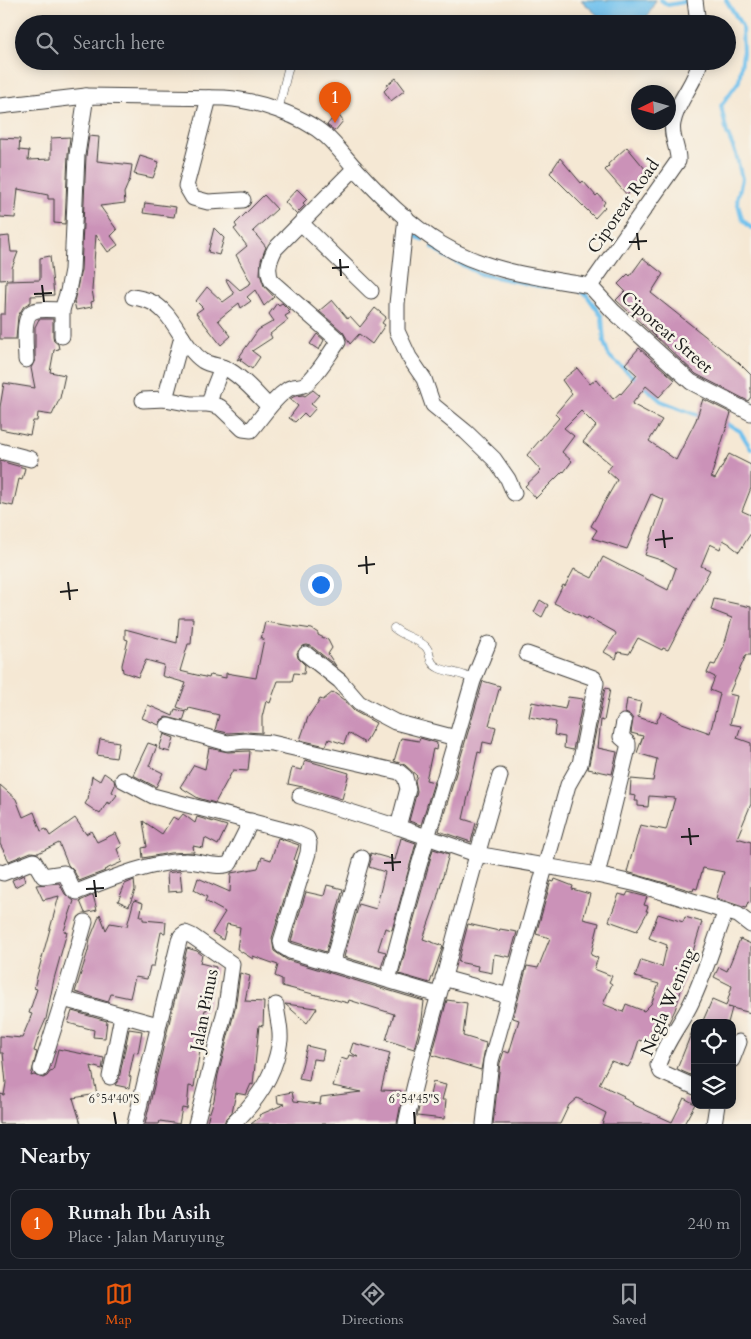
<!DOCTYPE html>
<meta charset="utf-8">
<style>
:root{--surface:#171b24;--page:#20242c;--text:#f1f3f6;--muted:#9ea1a6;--line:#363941;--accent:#ea580c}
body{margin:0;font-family:Cardo,serif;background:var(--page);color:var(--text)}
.controls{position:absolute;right:15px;bottom:15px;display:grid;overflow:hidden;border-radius:10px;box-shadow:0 2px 12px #0003}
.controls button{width:45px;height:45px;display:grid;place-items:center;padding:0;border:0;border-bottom:1px solid var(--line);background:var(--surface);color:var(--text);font:25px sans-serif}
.compass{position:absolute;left:631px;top:85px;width:45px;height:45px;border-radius:50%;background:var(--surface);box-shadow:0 2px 12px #0003;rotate:265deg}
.you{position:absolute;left:320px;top:584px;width:18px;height:18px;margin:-12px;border:4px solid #fff;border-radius:50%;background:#1a73e8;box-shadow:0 0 0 8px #1a73e833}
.badge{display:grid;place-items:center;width:32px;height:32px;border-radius:50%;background:var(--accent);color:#fff;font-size:16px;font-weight:700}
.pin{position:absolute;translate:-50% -41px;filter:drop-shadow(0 1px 2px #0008)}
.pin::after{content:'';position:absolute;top:26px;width:18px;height:15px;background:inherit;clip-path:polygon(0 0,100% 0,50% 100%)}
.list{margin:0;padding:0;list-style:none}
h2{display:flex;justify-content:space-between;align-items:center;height:65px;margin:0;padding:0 20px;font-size:21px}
h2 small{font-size:16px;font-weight:400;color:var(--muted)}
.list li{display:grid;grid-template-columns:32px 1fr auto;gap:15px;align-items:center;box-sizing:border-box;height:70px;margin:0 10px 10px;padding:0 10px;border:1px solid var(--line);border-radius:10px}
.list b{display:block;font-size:19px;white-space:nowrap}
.list p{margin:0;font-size:16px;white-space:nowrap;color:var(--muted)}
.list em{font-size:16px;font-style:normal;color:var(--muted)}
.icon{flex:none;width:28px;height:28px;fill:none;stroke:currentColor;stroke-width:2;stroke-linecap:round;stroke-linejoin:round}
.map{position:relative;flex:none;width:751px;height:1124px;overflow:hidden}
.search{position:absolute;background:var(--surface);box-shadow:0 2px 12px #0003;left:15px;right:15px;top:15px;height:55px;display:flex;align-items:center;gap:12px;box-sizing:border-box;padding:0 18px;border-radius:28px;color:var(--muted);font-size:19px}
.sheet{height:145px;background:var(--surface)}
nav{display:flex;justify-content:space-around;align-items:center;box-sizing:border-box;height:70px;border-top:1px solid var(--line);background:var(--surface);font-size:14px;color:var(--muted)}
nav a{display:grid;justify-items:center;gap:2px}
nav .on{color:var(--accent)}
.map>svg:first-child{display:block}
.water{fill:#71c1ed;stroke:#466e84}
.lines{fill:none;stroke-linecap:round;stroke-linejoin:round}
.stream{stroke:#71c1ed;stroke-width:4}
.building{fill:#cb92b8}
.service-casing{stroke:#3d3b38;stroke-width:9}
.minor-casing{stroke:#3d3b38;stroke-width:17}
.service{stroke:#fff;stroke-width:8}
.minor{stroke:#fff;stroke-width:15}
.ticks{fill:none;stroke:#1c1c1c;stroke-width:2}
.labels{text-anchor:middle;stroke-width:5;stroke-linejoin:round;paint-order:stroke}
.street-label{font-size:18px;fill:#1c1c1c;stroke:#f7f3e8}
.ticks-label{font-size:12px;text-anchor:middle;fill:#1c1c1c;stroke:#f7f3e8;stroke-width:5;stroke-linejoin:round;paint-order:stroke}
</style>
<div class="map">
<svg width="751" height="1124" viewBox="0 0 751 1124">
<rect width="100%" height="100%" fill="#f7f3e8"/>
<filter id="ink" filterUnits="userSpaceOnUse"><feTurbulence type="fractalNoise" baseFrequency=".02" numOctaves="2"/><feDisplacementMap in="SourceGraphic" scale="10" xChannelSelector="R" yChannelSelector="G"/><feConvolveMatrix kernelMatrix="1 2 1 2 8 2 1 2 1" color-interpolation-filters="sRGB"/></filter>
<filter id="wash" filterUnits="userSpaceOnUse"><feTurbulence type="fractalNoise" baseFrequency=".0096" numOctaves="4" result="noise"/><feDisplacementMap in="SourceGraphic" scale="20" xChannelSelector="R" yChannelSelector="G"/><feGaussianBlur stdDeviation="1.12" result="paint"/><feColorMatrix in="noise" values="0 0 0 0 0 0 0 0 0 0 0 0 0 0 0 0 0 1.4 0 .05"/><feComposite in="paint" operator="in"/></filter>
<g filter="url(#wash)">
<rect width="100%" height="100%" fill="#f5e8d4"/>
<polygon class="water" points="581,0 656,0 643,24 607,24"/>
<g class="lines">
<g class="stream">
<polyline points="661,0 668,5 689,1"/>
<polyline points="726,0 742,26 743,53 739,81 721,106 727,133 736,154 742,179 737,200 742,219 751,228"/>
<polyline points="411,233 422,240"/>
<polyline points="432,247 445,256 480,274 539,286 554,287"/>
<polyline points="580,291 586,294 602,317 604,342 609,356 661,401 702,417"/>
<polyline points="724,422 740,431 751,449"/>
</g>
</g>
<g id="blocks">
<g class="building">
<polygon points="396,78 405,90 391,101 384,91 388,87 387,85"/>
<polygon points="337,113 343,121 335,131 327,125"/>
<polygon points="89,136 99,137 97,161 132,165 130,179 124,193 125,203 100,206 117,230 111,236 118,245 108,252 96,235 92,290 94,301 91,302 92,307 76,310 74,302 81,270 86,156"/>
<polygon points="70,137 68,154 65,224 54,223 54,199 48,199 48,195 18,189 15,218 0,217 0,138 20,139 19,150 29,151 28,160 51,159 51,138"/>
<polygon points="627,147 646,170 643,173 645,175 638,182 639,184 627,195 605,170 609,166 608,164"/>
<polygon points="140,156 159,162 153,178 134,174"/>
<polygon points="560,158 581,183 583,181 596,196 598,194 605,202 603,205 605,207 595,218 550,173"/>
<polygon points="297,189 307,199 303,203 305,205 296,214 285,202"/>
<polygon points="264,195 277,209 253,231 266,247 261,260 260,274 264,286 274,297 264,306 255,290 247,297 251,301 241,308 239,303 218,320 231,336 221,345 196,313 203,308 196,301 207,287 223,302 234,294 226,280 228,279 240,290 251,283 236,255 247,246 234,229 237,227 235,224"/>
<polygon points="145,203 176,207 174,217 143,213"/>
<polygon points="214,228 224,238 219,255 208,252"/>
<polygon points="9,236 11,252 18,252 12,268 12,279 0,280 0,237"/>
<polygon points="50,256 54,295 31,296 31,302 24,306 18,316 16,339 0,339 0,314 5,314 6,281 40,280 40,258"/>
<polygon points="643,258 663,274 651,293 739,363 751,375 751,397 748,401 696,374 616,300 625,291 618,284 628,274 630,276"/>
<polygon points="332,300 348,319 350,316 360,327 375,308 386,317 382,323 385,325 372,344 359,334 350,344 343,332 319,311"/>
<polygon points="277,303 279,305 282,303 289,310 288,311 290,313 285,316 288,320 270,334 272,338 252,351 260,357 252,369 240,360 242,358 237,360 258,330 274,321 269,314"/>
<polygon points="39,319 53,319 53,336 54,341 58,344 59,349 54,350 50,372 65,375 60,398 52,415 38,413 37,421 33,421 30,435 0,429 0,407 4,383 35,388 31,368 35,360 35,327"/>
<polygon points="317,334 324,340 319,350 310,344"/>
<polygon points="639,348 675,380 659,397 646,386 632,404 662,420 649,441 676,460 696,420 703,399 731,413 711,477 715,479 729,454 751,465 751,488 742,511 751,515 751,533 739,552 730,545 730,544 723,540 720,549 710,544 701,566 710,570 668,650 663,648 662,650 638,638 629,654 618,652 616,659 604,652 616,634 615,632 588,617 587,619 554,603 563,585 565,586 574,569 592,578 603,557 668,590 676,568 664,561 645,555 664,500 651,494 627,549 592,538 597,530 591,526 617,480 607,471 612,465 583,442 596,426 581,411 564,428 574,436 562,452 572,461 564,472 563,471 536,498 525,486 541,471 527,455 559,418 555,414 572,394 562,380 577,368 590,384 596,379 613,399 620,393 621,394 637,375 625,364"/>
<polygon points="313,390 319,395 311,404 316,408 308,417 304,413 295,422 289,418 298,406 290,399 295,396 303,395 305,396"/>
<polygon points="0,461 25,468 22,480 19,479 13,506 0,503"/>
<polygon points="714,599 751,607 751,655 746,655 729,694 737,696 730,724 741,726 737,738 751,743 751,804 737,838 751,842 751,903 748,902 746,908 716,898 724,872 703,868 697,889 694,888 693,891 627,872 640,825 666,830 675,798 649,796 648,807 638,806 638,801 635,801 636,796 630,795 631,779 653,781 657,759 637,753 643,736 631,733 633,719 630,715 625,713 627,699 641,702 638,717 656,723 661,712 682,723 710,733 720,694 710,690 715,677 707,673 711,664 715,665 724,646 732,618 711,610"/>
<polygon points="540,600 548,605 542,617 534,612"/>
<polygon points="179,618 193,618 191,644 188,644 180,671 209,678 210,675 226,678 226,673 256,678 264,639 261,639 265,622 312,629 318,633 318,635 328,640 332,648 328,654 336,666 311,646 307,645 302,646 297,653 298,658 305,665 304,674 294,673 292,681 278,681 270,703 266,701 262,717 262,733 246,732 228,733 215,730 219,715 189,708 188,711 177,707 186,683 162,676 164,665 146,660 138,677 123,672 122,665 128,640 125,639 125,629 177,643"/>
<polygon points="483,681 500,686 489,725 496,727 492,744 483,742 481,753 478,752 463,819 476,823 471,842 439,831"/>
<polygon points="605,688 610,689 604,721 601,720 598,748 617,752 612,774 588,769"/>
<polygon points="333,692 344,700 354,711 376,723 365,743 348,733 344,744 329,739 326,746 300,740 308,717 316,705 317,705 320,699 323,700"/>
<polygon points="568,697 583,699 573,750 564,748 565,737 554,735 556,722 529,717 532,702 565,709"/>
<polygon points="148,705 173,716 175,709 186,712 183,721 166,717 161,720 159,725 142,718"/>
<polygon points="164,734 174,738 170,752 159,749"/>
<polygon points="401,738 419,741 420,738 437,743 436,750 433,749 426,780 434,782 421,825 409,821 417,791 415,780 417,776 405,765 394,761"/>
<polygon points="100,739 119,742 116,758 97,755"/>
<polygon points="148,743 157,746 149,766 163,773 156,787 133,775"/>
<polygon points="209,748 228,752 250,751 248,771 233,770 215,803 198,798 180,787 194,765 205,769"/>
<polygon points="305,760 349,773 342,799 303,787 288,784 292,768 302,770"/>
<polygon points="104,773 114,780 115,785 112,792 117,795 110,804 107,802 100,814 85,804 88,799 92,776 100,781"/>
<polygon points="0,785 16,799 23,817 34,812 41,831 46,829 50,836 75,818 86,834 91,831 97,842 116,833 122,846 117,849 122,862 104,870 105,871 79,881 74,871 68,865 59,843 38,853 31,852 9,861 0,844"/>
<polygon points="183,814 195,823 197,817 227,826 218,845 205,838 203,848 193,846 194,852 170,853 143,858 142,848 147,847 143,821 162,834 173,817 178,820"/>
<polygon points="278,838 299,845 294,860 296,861 272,938 274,951 287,960 424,1001 422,1019 414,1049 386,1040 394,1014 349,1000 348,1003 282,986 282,979 275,976 278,965 253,956 253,959 237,949 240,927 227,924 223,940 212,933 225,912 205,901 207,897 194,890 198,878 230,892 231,873 258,868 262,857 271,860"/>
<polygon points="401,838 416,843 392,930 385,928 378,950 386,952 381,968 344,957 359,904 376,909 385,872 369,867 371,860 370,853 395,860"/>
<polygon points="433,849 449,854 436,902 423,939 443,946 430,983 399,974"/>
<polygon points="180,871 182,891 168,892 167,873"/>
<polygon points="24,875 26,881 15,887 12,880"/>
<polygon points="555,879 573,886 572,889 590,894 583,919 599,923 591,955 598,958 594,969 612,976 609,982 612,984 603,1004 623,1012 626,1004 644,1011 651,1004 659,984 635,977 641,960 662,967 667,945 649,938 658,914 683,922 685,917 702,922 675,1010 668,1024 652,1034 649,1043 639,1040 633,1059 628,1067 611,1061 599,1084 624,1096 623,1098 633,1103 632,1104 672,1122 684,1098 695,1104 684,1124 602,1124 606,1113 577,1098 569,1105 560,1124 493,1124 500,1063 504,1051 509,1053 519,1020 513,1018 527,966 538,968 550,938 536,934 551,881 554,882"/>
<polygon points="134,880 135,890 129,906 118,901 125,884"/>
<polygon points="59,883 65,894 74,901 64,931 67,932 54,979 46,1019 39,1035 34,1051 37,1052 31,1076 34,1075 43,1078 47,1076 50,1072 53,1071 58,1049 104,1058 102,1069 91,1066 97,1094 73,1098 81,1124 0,1124 0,1094 4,1095 6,1083 3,1053 0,1053 0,1036 22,1038 32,1014 29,1013 37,989 34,988 37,976 59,896 43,900 36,885"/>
<polygon points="327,885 343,889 326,952 291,941 306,892 324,896"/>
<polygon points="628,892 647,897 644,905 648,906 646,911 648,911 637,931 609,921 619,894 626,896"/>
<polygon points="93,895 97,910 85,913 80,901"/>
<polygon points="134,900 143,903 140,916 143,916 143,920 166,922 165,933 161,932 154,966 150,966 147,979 135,977 130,998 111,994 108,1002 75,992 88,951 90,939 100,914 106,930 110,923 127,926"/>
<polygon points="468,924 499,931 500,929 517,932 510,957 494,954 492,973 477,970 478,966 458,962"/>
<polygon points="740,939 751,944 751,1013 728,1007 732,1008 728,1023 702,1023 712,1000 726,1006 732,986 714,977 719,967 727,971"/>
<polygon points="187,948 197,951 202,955 200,963 216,967 207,1010 205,1010 200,1028 198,1050 200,1050 194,1087 189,1086 187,1109 182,1108 179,1124 160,1121 159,1124 145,1124"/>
<polygon points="240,973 250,976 245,1001 264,1002 263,1026 259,1025 253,1085 251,1084 246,1095 236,1093 232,1112 226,1118 224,1124 206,1124 214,1100 218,1075 235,1009"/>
<polygon points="447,1000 467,1003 463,1036 486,1043 481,1070 432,1055"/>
<polygon points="285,1004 317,1008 307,1023"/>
<polygon points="72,1011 107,1021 105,1038 93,1037 94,1030 68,1023"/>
<polygon points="695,1024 695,1077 677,1069"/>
<polygon points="129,1029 142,1031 138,1053 134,1052 129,1076 131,1077 129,1088 115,1085 119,1079"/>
<polygon points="353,1043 390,1053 381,1090 401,1091 400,1098 402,1098 397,1124 251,1124 260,1117 259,1115 285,1104 278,1103 277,1095 292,1092 294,1101 320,1104 321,1097 361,1092 333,1086 341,1058 347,1060 349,1055 358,1057 350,1052"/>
<polygon points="307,1046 324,1050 322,1060 313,1059 309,1081 299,1079"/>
<polygon points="433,1082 446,1085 442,1100 446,1100 444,1119 417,1116 421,1099 429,1099"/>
</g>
</g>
</g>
<g filter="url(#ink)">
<use href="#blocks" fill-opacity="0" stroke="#3d3b38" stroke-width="1"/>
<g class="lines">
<defs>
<g id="service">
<polyline points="278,111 290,61"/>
<path d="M394,628C403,636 416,638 425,646C433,653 426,662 439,668C450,673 464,673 473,680"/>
</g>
<g id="minor">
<polyline points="695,0 698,24"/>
<polyline points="209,98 186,186 193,198 208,202 243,200"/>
<path d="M0,106L86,96L224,98C255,100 302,115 326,136C336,145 345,157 354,167C380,195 408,224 441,244C487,272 538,277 590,286"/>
<polyline points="406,217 397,304 397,331 409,357 424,379 433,405 466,432 494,459 508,479 514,493"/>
<polyline points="301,223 371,291"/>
<path d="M590,286L678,161C679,149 670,136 673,123C677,100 696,83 700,61"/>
<polyline points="590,286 613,311 691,382 751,413"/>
<path d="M133,297C138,298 144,299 149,301C174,311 181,346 203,361C211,366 221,365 229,370C244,379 257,394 269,407"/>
<polyline points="62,336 62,310 68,291 72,270 77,155 86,96"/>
<path d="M26,360C26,349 21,315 34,311C41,308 54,310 62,310"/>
<polyline points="165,399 182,337"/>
<path d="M143,400L165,399L191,404H209L220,407L243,429L251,430C263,416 273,399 288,389C294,385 301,388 307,383C319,372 328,356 338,342L337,339L272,282C266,270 269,261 275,249L355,168"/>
<polyline points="209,404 213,390 222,367"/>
<polyline points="0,451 31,459"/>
<polyline points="306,654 340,681 359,703 395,722 456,738"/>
<polyline points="168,726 227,743 245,741 272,743 399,772 405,777 408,789 398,827 476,854 597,875 637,884 738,915 751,925"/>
<polyline points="123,780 153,796 295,833 307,838 309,843 308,853 281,941 282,946 290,951 438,995"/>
<polyline points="300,796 398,827"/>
<path d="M0,872L3,873L34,861L43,876L64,873L66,875L73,890L77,892C112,878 147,863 185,861C197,860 221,870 230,863L251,821"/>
<polyline points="597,875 628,748 628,743 621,737 624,722"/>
<polyline points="332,964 362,858"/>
<polyline points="443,978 509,996"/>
<polyline points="388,980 417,872 473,681 488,644"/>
<polyline points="63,999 158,1025"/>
<polyline points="732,1060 739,1042"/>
<polyline points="41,1069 63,999 85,922"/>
<polyline points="110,1077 122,1016"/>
<path d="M695,1087L661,1072L658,1065C665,1042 681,1024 691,1003C705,974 714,942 726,911"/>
<polyline points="135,1124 179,941 181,936 185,933 192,936 232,964 226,1007 196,1124"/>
<path d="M233,1124C257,1101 276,1074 280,1040C281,1029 277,1016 276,1005"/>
<path d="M406,1124C416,1074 430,1026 444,977C462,909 480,842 500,776"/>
<polyline points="484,1124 491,1061 568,785 580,764 596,683 594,678 527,654"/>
<polyline points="714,1124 717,1105"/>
</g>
</defs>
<use href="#service" class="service-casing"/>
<use href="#minor" class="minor-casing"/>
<use href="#service" class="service"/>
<use href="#minor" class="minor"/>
</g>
</g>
<path class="ticks" d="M637,233L639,250M629,242L647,241M340,259L341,276M332,268L349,267M42,285L44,302M34,294L52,293M663,530L665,548M655,540L673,538M366,556L367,574M358,566L375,564M68,582L70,600M60,592L78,590M689,828L691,845M681,837L699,836M392,854L393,871M384,863L401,862M94,880L96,897M86,889L104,888M114,1112L116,1124M414,1112L415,1124"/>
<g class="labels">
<g class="street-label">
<text transform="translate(623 206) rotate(-55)" y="6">Ciporeat Road</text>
<text transform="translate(667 332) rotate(41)" y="6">Ciporeat Street</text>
<text transform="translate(668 1002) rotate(-67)" y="6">Negla Wening</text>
<text transform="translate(204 1010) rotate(-79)" y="6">Jalan Pinus</text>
</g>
</g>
<g class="ticks-label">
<text x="114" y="1103">6°54'40"S</text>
<text x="414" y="1103">6°54'45"S</text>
</g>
</svg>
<div class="controls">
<button><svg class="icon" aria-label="locate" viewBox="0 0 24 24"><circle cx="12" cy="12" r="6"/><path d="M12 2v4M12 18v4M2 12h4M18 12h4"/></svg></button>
<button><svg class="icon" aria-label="layers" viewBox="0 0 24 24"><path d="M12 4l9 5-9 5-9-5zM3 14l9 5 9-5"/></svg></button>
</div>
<svg class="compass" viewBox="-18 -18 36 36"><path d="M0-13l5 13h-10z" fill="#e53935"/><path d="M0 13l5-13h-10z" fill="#9ea1a6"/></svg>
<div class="you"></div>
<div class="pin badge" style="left:335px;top:123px">1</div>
<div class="search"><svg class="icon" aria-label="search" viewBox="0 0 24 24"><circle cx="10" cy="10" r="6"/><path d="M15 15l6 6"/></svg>Search here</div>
</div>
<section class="sheet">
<h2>Nearby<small></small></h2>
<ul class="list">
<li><span class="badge">1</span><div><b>Rumah Ibu Asih</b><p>Place · Jalan Maruyung</p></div><em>240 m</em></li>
</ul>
</section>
<nav>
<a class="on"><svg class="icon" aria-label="map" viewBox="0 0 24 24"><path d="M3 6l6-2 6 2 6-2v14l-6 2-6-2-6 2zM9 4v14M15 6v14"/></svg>Map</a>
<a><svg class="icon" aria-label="directions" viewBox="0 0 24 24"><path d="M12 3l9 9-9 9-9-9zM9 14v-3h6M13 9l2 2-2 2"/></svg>Directions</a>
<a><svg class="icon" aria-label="saved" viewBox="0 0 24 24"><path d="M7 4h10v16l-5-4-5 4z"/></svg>Saved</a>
</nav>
